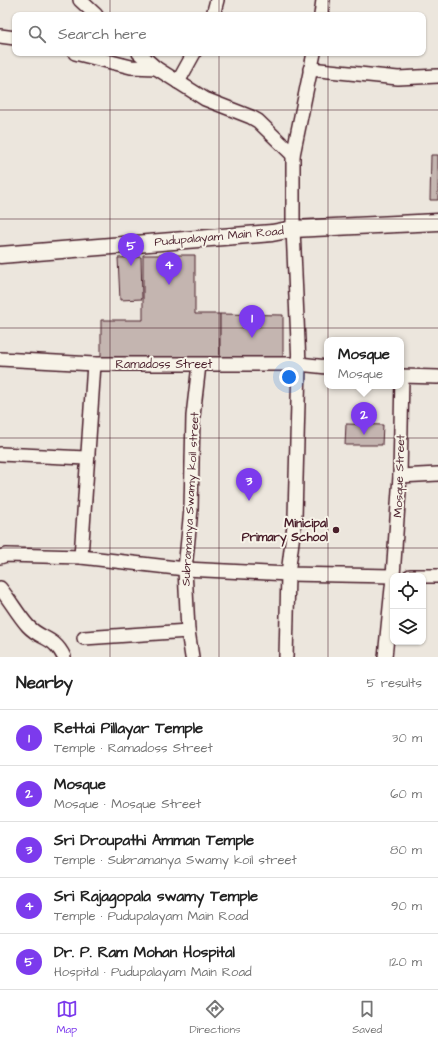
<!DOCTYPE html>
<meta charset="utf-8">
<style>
:root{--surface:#fff;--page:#f2f2f2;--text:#222;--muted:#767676;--line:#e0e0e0;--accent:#7c3aed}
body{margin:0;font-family:"Architects Daughter",sans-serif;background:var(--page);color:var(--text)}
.controls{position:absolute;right:12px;bottom:12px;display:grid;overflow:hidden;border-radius:8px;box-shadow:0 1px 3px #0004}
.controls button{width:36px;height:36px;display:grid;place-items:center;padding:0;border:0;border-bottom:1px solid var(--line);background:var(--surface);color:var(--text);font:20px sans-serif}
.you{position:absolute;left:289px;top:377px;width:14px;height:14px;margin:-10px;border:3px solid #fff;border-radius:50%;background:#1a73e8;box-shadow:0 0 0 6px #1a73e833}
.badge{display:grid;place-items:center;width:26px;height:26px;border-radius:50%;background:var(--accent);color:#fff;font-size:13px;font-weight:700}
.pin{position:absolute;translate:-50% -33px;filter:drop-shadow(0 1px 2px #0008)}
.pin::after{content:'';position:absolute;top:21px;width:14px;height:12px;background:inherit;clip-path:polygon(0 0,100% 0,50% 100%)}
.popup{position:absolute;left:324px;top:337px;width:80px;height:52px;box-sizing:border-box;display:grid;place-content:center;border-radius:8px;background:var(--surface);filter:drop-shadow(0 1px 3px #0005);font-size:13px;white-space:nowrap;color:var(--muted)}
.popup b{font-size:15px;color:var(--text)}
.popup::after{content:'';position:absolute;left:50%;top:100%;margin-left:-8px;border:8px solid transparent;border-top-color:var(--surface)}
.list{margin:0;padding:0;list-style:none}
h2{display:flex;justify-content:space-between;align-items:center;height:52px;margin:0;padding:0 16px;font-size:17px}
h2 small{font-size:13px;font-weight:400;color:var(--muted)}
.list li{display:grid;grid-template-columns:26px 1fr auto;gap:12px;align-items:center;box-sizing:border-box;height:56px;padding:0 16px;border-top:1px solid var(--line)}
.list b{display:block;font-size:15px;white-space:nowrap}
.list p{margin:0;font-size:13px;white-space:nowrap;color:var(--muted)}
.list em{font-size:13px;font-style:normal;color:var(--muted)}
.icon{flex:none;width:22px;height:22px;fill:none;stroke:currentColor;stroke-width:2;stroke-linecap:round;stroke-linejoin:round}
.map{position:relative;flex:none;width:438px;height:657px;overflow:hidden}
.search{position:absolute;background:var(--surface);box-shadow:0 1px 3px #0004;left:12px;right:12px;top:12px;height:44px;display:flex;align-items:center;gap:10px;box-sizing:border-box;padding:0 14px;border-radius:8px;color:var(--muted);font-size:15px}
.sheet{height:332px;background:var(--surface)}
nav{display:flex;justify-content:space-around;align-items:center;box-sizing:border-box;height:56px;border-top:1px solid var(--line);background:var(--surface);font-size:11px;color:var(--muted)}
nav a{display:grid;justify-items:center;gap:2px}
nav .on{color:var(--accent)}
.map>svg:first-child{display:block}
.building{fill:#c4b5b0;stroke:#4a1f2b}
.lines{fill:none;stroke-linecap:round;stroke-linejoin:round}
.minor-casing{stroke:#4a1f2b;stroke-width:16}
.tertiary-casing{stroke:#4a1f2b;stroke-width:19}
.minor{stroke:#f7f3e8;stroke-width:13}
.tertiary{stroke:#f7f3e8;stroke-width:16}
.grid{fill:none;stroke:#4a1f2b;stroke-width:1;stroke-opacity:0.55}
.poi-dot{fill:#4a1f2b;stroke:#f7f3e8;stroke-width:1.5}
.labels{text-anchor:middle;stroke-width:4;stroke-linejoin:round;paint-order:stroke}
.street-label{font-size:12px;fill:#4a1f2b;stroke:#f7f3e8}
.poi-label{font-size:12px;font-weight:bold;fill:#4a1f2b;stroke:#f7f3e8;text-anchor:end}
</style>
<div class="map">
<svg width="438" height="657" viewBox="0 0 438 657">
<rect width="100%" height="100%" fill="#ece6dd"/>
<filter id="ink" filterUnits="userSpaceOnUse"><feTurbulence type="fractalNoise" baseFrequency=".025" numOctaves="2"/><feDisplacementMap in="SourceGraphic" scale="8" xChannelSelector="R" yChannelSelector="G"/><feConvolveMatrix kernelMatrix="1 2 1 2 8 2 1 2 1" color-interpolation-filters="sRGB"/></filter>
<g filter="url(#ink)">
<g class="building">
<polygon points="431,155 438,155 438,200 430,200"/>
<polygon points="143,255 195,255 195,314 220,314 220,361 101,361 101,320 143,320"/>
<polygon points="141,257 142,299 120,300 118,258"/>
<polygon points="220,314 283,315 283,362 220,361"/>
<polygon points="346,424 383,425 382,445 345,445"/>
</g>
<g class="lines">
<defs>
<g id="minor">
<polyline points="80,0 96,15"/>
<polyline points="213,15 217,0"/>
<polyline points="321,15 323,0"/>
<polyline points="0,36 15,38"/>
<polyline points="75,53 131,67 156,68"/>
<polyline points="139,53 156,68 205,99 251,117 258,121 293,155"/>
<polyline points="310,69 398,78 438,76"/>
<polyline points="178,82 194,53"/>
<polyline points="0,359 94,364 299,364 327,367"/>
<polyline points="401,376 438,377"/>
<polyline points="0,454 86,458"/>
<polyline points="400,476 438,474"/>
<polyline points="0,557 6,555 81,557 185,569 288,574 393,576"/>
<polyline points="81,557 94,364"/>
<polyline points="393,576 400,476 402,376"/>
<polyline points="410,576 438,576"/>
<path d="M0,588C10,600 18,615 28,626C41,640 54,636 64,657"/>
<polyline points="84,638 188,631"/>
<polyline points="192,657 188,631 185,569 191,509 193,416 199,365"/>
<polyline points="286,657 288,574 295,517 299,364 293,229 293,155 314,53"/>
<polyline points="385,657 393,578"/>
</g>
<polyline id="tertiary" points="0,255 272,233 293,229 438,222"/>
</defs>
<use href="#minor" class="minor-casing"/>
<use href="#tertiary" class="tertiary-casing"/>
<use href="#minor" class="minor"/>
<use href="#tertiary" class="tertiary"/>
</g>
</g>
<path class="grid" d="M110,0V15M219,0V15M328,0V15M110,53V657M219,53V657M328,53V657M0,110H438M0,219H438M0,328H438M0,438H438M0,548H438"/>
<circle class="poi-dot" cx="336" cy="530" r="4"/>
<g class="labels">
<g class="street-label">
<text transform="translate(219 236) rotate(-5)" y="4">Pudupalayam Main Road</text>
<text x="164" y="368">Ramadoss Street</text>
<text transform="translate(399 476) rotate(-88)" y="4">Mosque Street</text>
<text transform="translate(190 499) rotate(-87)" y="4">Subramanya Swamy koil street</text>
</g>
<g class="poi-label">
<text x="328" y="527">Minicipal<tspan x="328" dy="14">Primary School</tspan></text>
</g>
</g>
</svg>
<div class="controls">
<button><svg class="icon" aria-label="locate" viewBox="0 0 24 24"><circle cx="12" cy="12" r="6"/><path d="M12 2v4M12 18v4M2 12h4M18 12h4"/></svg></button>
<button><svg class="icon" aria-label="layers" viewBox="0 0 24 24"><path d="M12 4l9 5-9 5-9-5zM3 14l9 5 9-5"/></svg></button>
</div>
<div class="you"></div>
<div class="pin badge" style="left:252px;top:338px">1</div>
<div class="pin badge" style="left:364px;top:435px">2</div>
<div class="popup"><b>Mosque</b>Mosque</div>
<div class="pin badge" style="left:249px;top:501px">3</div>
<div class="pin badge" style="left:169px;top:285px">4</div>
<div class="pin badge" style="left:131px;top:266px">5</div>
<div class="search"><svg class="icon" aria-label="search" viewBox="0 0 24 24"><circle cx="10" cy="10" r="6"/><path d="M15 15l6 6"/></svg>Search here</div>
</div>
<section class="sheet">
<h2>Nearby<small>5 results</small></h2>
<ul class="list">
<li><span class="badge">1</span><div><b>Rettai Pillayar Temple</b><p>Temple · Ramadoss Street</p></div><em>30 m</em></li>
<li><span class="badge">2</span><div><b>Mosque</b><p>Mosque · Mosque Street</p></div><em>60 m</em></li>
<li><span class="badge">3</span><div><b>Sri Droupathi Amman Temple</b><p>Temple · Subramanya Swamy koil street</p></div><em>80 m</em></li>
<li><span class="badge">4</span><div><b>Sri Rajagopala swamy Temple</b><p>Temple · Pudupalayam Main Road</p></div><em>90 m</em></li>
<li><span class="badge">5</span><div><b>Dr. P. Ram Mohan Hospital</b><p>Hospital · Pudupalayam Main Road</p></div><em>120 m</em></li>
</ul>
</section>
<nav>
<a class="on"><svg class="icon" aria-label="map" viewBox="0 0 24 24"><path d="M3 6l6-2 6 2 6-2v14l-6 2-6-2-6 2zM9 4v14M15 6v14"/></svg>Map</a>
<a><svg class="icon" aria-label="directions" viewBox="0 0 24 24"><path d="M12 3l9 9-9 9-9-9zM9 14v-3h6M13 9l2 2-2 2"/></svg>Directions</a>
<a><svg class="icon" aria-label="saved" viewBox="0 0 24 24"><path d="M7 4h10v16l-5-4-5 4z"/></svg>Saved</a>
</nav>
